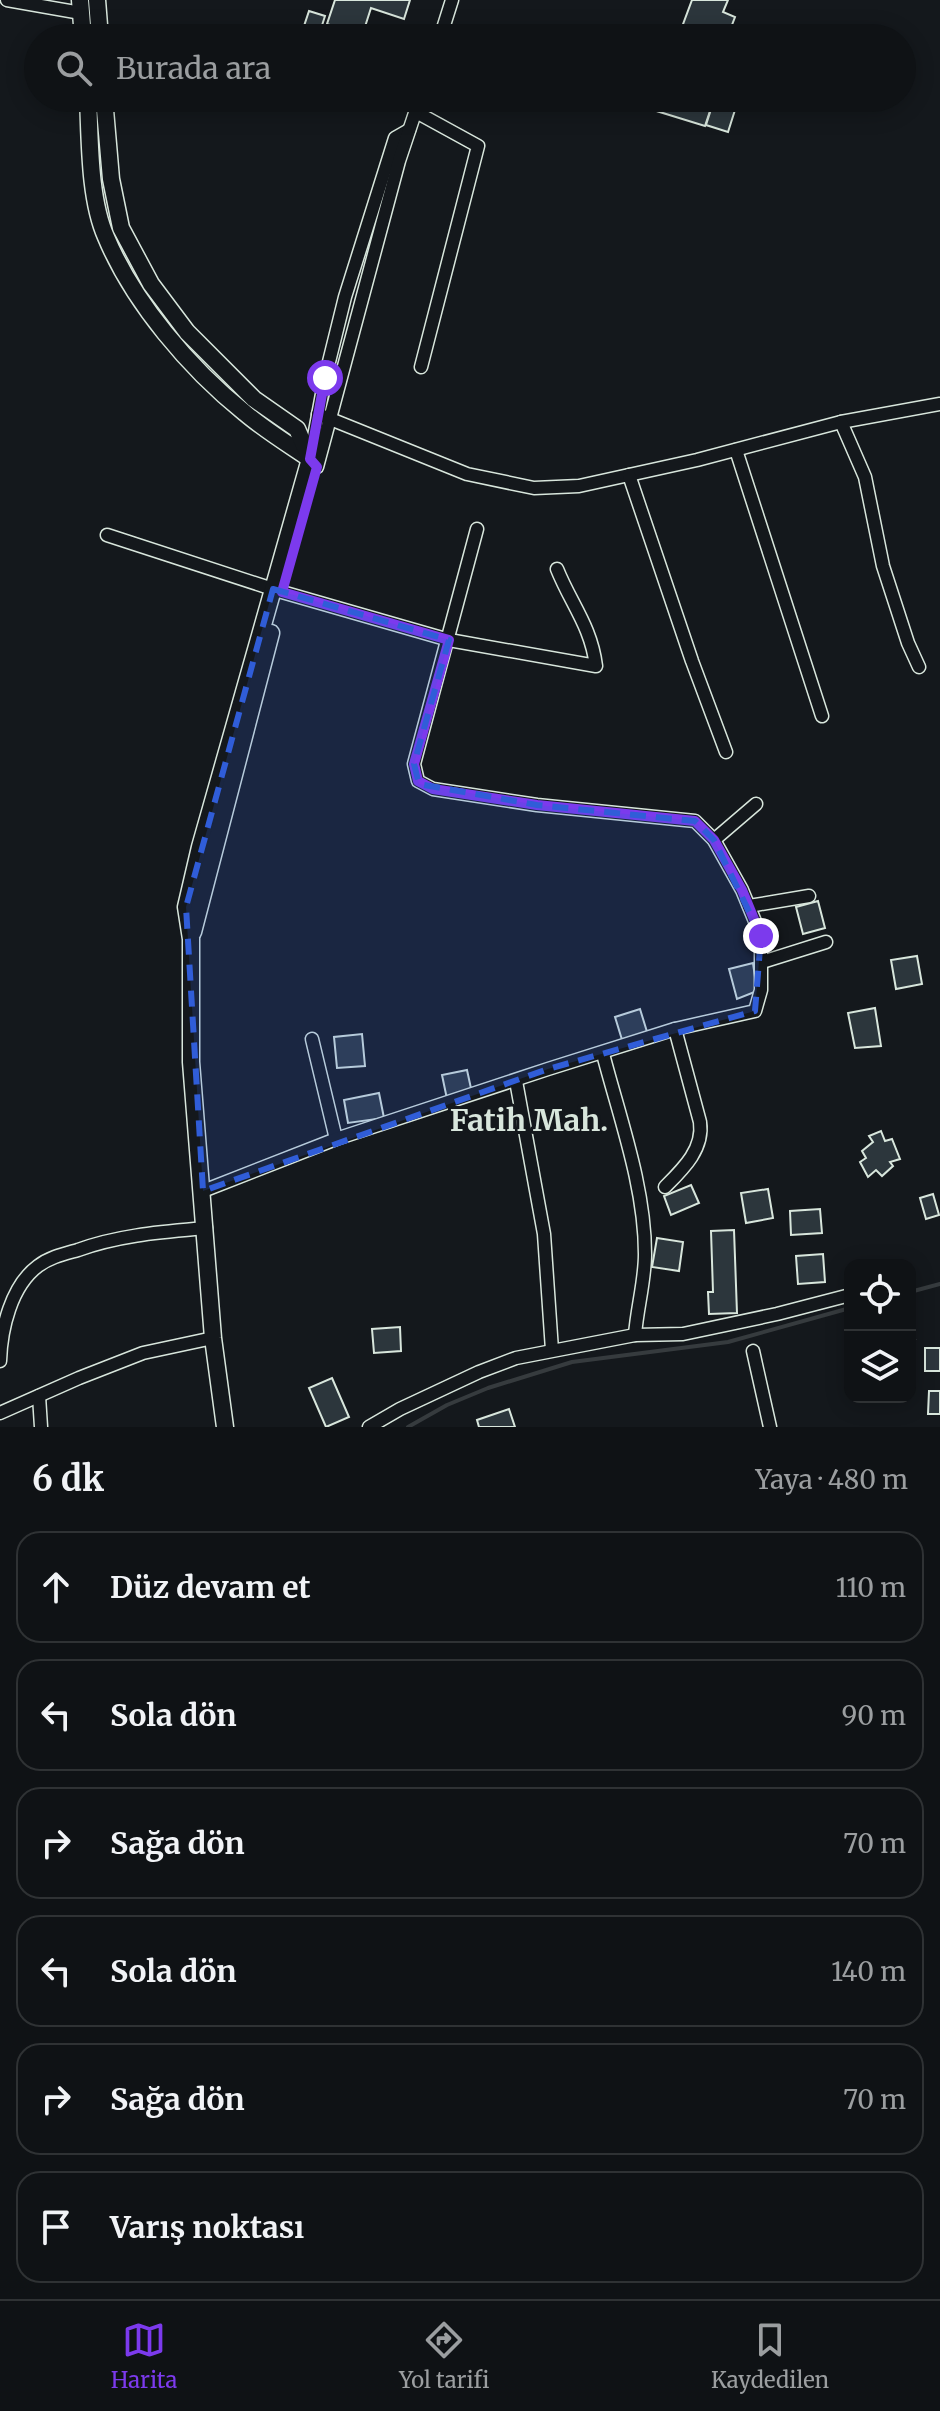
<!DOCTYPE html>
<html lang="tr">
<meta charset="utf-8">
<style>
:root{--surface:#0f1215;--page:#1d2022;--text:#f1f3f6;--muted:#9b9ea0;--line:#2f3234;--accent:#7c3aed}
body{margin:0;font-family:Merriweather,serif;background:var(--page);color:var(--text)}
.controls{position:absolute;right:24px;bottom:24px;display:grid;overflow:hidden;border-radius:16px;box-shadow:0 4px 20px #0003}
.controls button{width:72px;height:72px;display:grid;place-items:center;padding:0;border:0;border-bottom:2px solid var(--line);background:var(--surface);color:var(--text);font:40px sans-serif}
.stop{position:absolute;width:24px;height:24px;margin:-18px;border:6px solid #7c3aed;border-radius:50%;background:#fff}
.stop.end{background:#7c3aed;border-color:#fff;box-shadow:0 2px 8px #0008}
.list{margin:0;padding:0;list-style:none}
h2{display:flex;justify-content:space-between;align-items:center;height:104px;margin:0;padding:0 32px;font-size:34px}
h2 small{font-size:26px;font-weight:400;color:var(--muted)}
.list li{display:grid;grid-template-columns:52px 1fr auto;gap:24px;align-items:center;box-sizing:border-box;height:112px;margin:0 16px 16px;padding:0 16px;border:2px solid var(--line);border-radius:24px}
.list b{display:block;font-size:30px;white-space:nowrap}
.list em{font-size:26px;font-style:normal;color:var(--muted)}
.icon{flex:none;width:44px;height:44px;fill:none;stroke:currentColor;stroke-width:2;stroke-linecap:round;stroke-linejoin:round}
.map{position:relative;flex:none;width:940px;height:1427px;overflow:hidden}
.search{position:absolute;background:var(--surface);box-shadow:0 4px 20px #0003;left:24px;right:24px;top:24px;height:88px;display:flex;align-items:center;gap:20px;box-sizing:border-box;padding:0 28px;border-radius:44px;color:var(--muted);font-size:30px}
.sheet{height:872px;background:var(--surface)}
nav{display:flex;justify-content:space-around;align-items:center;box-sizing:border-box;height:112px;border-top:2px solid var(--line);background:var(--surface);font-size:22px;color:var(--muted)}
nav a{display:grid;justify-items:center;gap:4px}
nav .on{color:var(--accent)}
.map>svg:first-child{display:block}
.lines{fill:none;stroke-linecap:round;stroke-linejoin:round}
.stream{stroke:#363b3e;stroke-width:4}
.building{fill:#2c363c;stroke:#d8e6dc;stroke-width:2}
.street-casing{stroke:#d8e6dc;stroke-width:15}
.secondary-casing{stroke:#d8e6dc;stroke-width:19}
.street{stroke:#14181c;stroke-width:12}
.secondary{stroke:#14181c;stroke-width:16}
.route{stroke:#7c3aed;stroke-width:10}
.marked{fill:#305dd8;fill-opacity:0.2;stroke:#305dd8;stroke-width:6;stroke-dasharray:16 10;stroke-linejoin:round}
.labels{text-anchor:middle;stroke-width:6;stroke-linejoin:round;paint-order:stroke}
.district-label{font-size:30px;font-weight:bold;fill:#d8e6dc;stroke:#14181c}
</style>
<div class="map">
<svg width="940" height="1427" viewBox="0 0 940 1427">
<rect width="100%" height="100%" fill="#14181c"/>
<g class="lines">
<g class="stream">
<polyline points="910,1292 940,1284"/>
<polyline points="408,1427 447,1405 488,1388 572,1362 728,1342 850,1308"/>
</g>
</g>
<g class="building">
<polygon points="335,0 410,0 404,19 371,8 362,36 327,24"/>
<polygon points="692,0 728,0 723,12 735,17 730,30 719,27 715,38 713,38 682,27"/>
<polygon points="309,11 325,16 318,38 300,38"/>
<polygon points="682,27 713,38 678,38"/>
<polygon points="281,98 299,98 296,106 280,101"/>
<polygon points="625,98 700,98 713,102 705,126 624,101"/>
<polygon points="713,103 735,110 728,132 706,125"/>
<polygon points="818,901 825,928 803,934 796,907"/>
<polygon points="917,956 922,984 896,989 891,960"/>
<polygon points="753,963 757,991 737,999 729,969"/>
<polygon points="875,1008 881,1046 855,1048 848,1013"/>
<polygon points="640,1009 648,1035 623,1043 615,1017"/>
<polygon points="362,1034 365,1066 337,1068 334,1037"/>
<polygon points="467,1070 472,1093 447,1099 442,1075"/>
<polygon points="379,1093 384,1118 348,1123 344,1100"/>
<polygon points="881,1131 885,1141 892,1139 900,1159 890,1162 893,1166 882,1176 876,1170 868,1177 860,1162 866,1158 862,1151 873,1142 869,1136"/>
<polygon points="691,1185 699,1203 671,1215 664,1196"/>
<polygon points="768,1189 773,1218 746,1223 741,1193"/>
<polygon points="933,1194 939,1215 926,1219 920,1198"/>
<polygon points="820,1209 822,1233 791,1235 790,1211"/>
<polygon points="734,1230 737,1313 709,1314 708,1292 713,1292 711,1231"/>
<polygon points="657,1238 683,1242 679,1271 652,1267"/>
<polygon points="823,1254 825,1282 798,1284 796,1256"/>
<polygon points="910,1312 915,1339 910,1339"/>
<polygon points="400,1327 401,1351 374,1353 372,1329"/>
<rect x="925" y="1348" width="15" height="23"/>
<polygon points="332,1378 349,1417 326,1427 309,1388"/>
<polygon points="929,1391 940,1391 940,1414 928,1414"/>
<polygon points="509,1409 515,1427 479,1427 477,1420"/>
</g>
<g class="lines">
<defs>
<g id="street">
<polyline points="7,0 81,13"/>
<polyline points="440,38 452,0"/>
<polyline points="416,112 478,146 421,367"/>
<polyline points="318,414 467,474 534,488 579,486 697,460 841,422 940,404"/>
<polyline points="841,422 865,477 883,566 908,643 919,667"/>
<polyline points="736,450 822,716"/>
<polyline points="310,458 325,378 345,297 395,138 409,130"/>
<polyline points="317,467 399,161 420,98"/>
<polyline points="629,475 692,661 726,752"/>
<path d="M107,535L282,592L449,640L596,666C591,626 571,604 557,569"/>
<polyline points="714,840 756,804"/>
<polyline points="749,906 809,896"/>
<polyline points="762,962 826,942"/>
<polyline points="312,1039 336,1139"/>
<path d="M603,1054C620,1119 645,1187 645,1254C645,1281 637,1308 635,1335"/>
<polyline points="516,1081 544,1234 552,1350"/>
<path d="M665,1187C683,1169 704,1149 700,1122L675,1029"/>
<polyline points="203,1191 336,1139 548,1069 675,1029 755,1011 761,990 761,936 742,890 714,840 695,821 537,805 433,789 418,781 414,764 477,529"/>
<polyline points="753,1351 770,1427"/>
<path d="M0,1361C1,1329 11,1286 38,1266C50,1257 64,1254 78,1250C119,1235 162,1232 206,1228"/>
<polyline points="39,1396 41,1427"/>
<polyline points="0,1413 79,1378 143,1353 213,1338"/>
<polyline points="369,1427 400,1409 479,1372 516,1358 635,1335 683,1334 777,1314 850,1295"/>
</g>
<g id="secondary">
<polyline points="80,0 83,38"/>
<polyline points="97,0 100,38"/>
<path d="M88,98C90,140 89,199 106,237C133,302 190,369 245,413C265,430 288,444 310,459"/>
<polyline points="104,98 111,179 121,228 151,284 187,332 254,399 297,429 310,459 200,847 186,907 191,939 191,1062 213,1338 225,1427"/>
<polyline points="193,932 271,633"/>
</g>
</defs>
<use href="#street" class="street-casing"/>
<use href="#secondary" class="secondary-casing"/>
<use href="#street" class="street"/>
<use href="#secondary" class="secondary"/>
</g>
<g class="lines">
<polyline class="route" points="325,378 310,459 317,467 282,592 449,640 414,764 418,781 433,789 537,805 695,821 714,840 742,890 761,936"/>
</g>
<path class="marked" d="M273,589L449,640L414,764L419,784L537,805L695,821L714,840L761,936L755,1011L548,1069L203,1191L186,907Z"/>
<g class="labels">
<g class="district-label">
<text x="529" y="1131">Fatih Mah.</text>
</g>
</g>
</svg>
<div class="controls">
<button><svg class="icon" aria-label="locate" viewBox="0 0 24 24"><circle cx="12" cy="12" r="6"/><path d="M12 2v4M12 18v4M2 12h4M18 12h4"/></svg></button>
<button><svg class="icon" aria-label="layers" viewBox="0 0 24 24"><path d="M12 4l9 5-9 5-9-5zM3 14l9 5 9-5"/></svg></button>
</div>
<div class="stop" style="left:325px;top:378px"></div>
<div class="stop end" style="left:761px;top:936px"></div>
<div class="search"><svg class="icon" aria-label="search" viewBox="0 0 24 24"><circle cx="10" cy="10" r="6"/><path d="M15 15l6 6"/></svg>Burada ara</div>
</div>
<section class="sheet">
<h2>6 dk<small>Yaya · 480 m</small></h2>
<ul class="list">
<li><svg class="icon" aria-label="ahead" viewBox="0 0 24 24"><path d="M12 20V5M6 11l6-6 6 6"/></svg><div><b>Düz devam et</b></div><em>110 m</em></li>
<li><svg class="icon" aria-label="left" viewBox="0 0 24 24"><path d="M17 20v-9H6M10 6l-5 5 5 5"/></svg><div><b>Sola dön</b></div><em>90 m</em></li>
<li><svg class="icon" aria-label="right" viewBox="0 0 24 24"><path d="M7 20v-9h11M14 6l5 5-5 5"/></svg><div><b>Sağa dön</b></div><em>70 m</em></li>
<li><svg class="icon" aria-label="left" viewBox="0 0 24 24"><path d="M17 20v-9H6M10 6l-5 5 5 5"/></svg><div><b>Sola dön</b></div><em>140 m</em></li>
<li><svg class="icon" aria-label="right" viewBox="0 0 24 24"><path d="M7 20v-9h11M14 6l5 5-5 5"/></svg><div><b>Sağa dön</b></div><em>70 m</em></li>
<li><svg class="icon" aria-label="arrive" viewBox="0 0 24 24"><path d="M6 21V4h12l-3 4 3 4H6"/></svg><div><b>Varış noktası</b></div></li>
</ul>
</section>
<nav>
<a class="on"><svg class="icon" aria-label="map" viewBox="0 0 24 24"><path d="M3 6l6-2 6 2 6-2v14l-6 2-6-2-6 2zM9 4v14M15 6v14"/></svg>Harita</a>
<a><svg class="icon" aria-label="directions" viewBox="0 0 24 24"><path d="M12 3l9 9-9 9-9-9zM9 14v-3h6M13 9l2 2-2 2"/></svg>Yol tarifi</a>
<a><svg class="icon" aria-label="saved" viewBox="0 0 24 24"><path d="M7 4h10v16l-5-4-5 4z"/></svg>Kaydedilen</a>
</nav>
